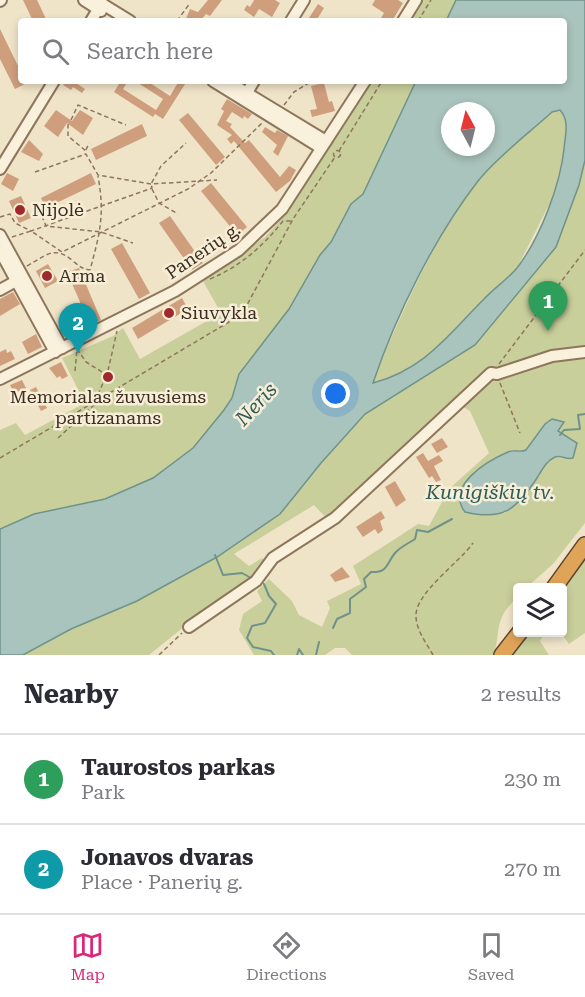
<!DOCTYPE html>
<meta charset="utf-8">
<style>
:root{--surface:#fff;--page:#f7f7f7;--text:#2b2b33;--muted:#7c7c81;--line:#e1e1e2;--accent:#db2777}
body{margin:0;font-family:"Roboto Serif",serif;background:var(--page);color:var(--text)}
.controls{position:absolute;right:18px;bottom:18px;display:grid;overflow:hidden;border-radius:6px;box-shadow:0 3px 9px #0003}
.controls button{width:54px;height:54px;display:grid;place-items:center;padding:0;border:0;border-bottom:2px solid var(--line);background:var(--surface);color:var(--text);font:30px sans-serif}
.compass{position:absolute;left:441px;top:102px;width:54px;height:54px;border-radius:50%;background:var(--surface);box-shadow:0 3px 9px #0003;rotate:353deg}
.you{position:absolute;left:336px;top:394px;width:21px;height:21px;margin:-15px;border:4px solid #fff;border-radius:50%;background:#1a73e8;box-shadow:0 0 0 9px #1a73e833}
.badge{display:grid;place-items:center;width:39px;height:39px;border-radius:50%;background:var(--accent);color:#fff;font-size:20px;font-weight:700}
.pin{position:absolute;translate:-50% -50px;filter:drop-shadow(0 2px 3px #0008)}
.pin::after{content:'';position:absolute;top:32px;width:21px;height:18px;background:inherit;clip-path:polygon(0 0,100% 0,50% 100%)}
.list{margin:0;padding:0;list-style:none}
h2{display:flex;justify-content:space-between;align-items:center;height:78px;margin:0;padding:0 24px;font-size:26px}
h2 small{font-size:20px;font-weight:400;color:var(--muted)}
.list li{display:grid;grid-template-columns:39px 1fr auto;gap:18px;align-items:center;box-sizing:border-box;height:90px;padding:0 24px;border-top:2px solid var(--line)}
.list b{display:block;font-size:22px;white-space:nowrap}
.list p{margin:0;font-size:20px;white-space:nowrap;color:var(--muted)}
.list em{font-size:20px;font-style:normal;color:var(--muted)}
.icon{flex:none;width:33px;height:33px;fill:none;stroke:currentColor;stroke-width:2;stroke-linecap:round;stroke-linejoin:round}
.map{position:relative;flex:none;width:585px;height:655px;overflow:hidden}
.search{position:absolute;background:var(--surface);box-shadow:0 3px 9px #0003;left:18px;right:18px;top:18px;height:66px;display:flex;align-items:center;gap:15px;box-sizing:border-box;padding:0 21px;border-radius:6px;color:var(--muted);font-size:22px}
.sheet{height:258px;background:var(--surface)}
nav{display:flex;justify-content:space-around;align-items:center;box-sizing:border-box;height:84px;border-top:2px solid var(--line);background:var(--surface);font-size:16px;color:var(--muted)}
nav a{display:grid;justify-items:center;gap:3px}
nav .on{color:var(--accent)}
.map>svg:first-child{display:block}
.green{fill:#c9cf9b;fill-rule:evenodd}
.water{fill:#a9c4bc;stroke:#6f938a;stroke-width:1.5;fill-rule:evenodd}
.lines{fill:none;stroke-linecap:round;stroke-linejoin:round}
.stream{stroke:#6f938a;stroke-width:2}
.building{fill:#cf9f7d}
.minor-casing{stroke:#8d765c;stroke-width:14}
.highway-casing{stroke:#5b4430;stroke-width:18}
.path{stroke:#8d765c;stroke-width:1.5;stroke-dasharray:4.5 3;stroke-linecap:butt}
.minor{stroke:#faf1dc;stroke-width:10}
.highway{stroke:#e0a458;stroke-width:15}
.poi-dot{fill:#9e2a2b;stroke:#f7eed8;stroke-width:2}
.labels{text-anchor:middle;stroke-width:5;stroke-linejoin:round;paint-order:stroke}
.poi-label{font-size:18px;fill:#3d2e20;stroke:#f7eed8;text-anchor:start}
.street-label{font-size:18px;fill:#3d2e20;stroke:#f7eed8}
.water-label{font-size:20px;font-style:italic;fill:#2f5d5a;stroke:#f7eed8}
</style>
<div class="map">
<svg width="585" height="655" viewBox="0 0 585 655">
<rect width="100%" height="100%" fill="#f0e4c8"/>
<g class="green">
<polygon points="421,0 456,0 446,21 407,21"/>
<polygon points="372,81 416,81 363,194 351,204 331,242 320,255 289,309 239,374 232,398 224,410 193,448 153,478 105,499 34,514 0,529 0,430 16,423 25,435 85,403 62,358 113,336 123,328 140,359 221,313 203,281 265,237 286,214"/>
<path d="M560,110L567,122L563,158L553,197L517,268L484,299L444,344L396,376L372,383C402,313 431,242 478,181C497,157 529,133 552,112Z"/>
<path d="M585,160V523L553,564L527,587L518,588C517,602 507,605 502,617C496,630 499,642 493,655H352L345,648H335L325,655H254L239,630L243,614L262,601L257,591L269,579L292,601L299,615L322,627L330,608L327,601L361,584L353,566L418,524L429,526L449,489L489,453L470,411L455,402L328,520L314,505L234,554L249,566L262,558L266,562L252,581L185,626L149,655H23L71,629L137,601L217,557L280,514L321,463L365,414L475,345L556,247L579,185ZM552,419L563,426L558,428L560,434L573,439L568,459L554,457L545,465L522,498L505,513L460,505C453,481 488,461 508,452C514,449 520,453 526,450L545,424Z"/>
<polygon points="585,555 585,633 569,644 561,633 562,588"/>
<polygon points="527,633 545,633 540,641 549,655 509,655"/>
</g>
<g class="water">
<path d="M456,0H585V160L579,185L556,247L475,345L365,414L321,463L280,514L217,557L137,601L71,629L23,655H0V529L34,514L105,499L153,478L193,448L224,410L232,398L239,374L289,309L320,255L331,242L351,204L363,194L416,81H564V21H446ZM560,110C570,121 565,135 564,149C560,186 540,238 517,268C508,279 494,288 484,299C448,335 425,369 373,383C396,315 434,238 478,181C497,157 529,133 552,112ZM450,111H486V147H450Z"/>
<path d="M552,419L564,422L558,431L577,443L573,458C566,460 562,455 555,457C546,461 542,470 537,478C516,510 503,521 465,512C445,486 487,461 508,452C514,449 520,453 526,450L545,424Z"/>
</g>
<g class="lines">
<g class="stream">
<polyline points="560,435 564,430 580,429 578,415 585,414"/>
<polyline points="215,555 223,575 242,573 251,578"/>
<polyline points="264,584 269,596 276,604 265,623 252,626 247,638 253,647 271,651 274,655"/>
<path d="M333,628L337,619L350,613V599L366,587L364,579L371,572C388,573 386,564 395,553C400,547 409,543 415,539L417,530L428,532L452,519"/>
<polyline points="297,655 299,649 303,655"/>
<polyline points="316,655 319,642"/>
</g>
</g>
<g class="building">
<polygon points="23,0 37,0 47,21 33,21"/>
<polygon points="208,0 222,0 210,16 206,14 200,21 185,21 190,9 198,12"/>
<polygon points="254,0 275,0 280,3 272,17 259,9 254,17 244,10 247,5 250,7"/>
<polygon points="375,0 398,0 403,3 392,21 386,21 381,18 384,13 372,5"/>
<polygon points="318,4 324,8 316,21 307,21"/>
<polygon points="0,29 21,72 21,81 31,81 15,89 0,59"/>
<polygon points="66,81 77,81 76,83 85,89 82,93 73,87 71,90 63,85"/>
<polygon points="121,81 128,81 123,89 156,110 163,99 135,81 152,81 150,83 170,96 179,81 187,81 163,119 155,114 153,117 114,92"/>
<polygon points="324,83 329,102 332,101 335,111 312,117 310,110 317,109 311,86"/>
<polygon points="227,99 252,114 248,119 244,116 243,119 232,112 226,121 232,124 230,127 245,143 249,140 280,177 289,166 296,170 290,181 276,192 234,141 231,144 227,139 232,135 217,125 224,111 221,109"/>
<polygon points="56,110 72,121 80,110 93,118 83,135 67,123 58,137 44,126"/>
<polygon points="188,113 225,157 216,165 179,120"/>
<polygon points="142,124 147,136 96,160 91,149"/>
<polygon points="265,127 275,133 277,130 288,136 278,156 273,152 277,145 262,132"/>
<polygon points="29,140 43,154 39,161 21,152"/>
<polygon points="7,173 19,179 13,191 1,184"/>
<polygon points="91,173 96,184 46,208 41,198"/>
<polygon points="211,183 247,227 237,235 201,191"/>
<polygon points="21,196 31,218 19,223 9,201"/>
<polygon points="170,216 203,263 192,270 159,223"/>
<polygon points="122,243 150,293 139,299 111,249"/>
<polygon points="48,264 58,281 45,288 36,271"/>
<polygon points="79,268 101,320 90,325 67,272"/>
<polygon points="13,292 20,304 0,316 0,299"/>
<polygon points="182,298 188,309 138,339 132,328"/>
<polygon points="36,334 42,347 28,354 22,342"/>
<polygon points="6,349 7,353 11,351 15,359 0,366 0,352"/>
<polygon points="61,362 68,376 62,379 60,376 57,378 49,368"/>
<polygon points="22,380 28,392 21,395 19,391 14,393 10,385"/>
<polygon points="36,387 47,408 41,411 30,390"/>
<polygon points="442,438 448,447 437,453 431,444"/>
<polygon points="423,453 428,461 439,455 443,461 434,466 441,480 436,482 432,476 429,478 416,457"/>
<polygon points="395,481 406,500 396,507 385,487"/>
<polygon points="381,511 385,518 380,521 383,530 378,534 375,529 363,537 356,527"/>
<polygon points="342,567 350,577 335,582 330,575"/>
</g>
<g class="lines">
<defs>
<g id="minor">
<polyline points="84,0 101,11"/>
<polyline points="96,0 130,21"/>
<polyline points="0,1 1,0"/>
<polyline points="91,21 102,3"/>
<polyline points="291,21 304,0"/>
<polyline points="403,21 416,0"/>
<polyline points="213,81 321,148"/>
<polyline points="227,81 326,141"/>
<polyline points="243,99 254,81"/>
<polyline points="0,169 54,81"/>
<polyline points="0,235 62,348"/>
<polyline points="0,251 55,352"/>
<polyline points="0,290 16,281"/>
<polyline points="0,379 175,291 239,250 282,209 365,81"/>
<polyline points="189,627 256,581 273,558 335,518 491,373 497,374 552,356 585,352"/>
</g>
<g id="highway">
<polyline points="554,588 585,545"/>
<polyline points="502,655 520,632"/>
</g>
</defs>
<use href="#minor" class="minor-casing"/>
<use href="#highway" class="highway-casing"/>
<g class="path">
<polyline points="177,21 190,3"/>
<polyline points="418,21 431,0"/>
<polyline points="284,105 294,92 312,81"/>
<polyline points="71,120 78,105 126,125"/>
<polyline points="68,124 68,136 86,151"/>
<polyline points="86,150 89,143"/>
<circle cx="337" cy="154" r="3.5"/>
<polyline points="339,151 382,81"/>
<polyline points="35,172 86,154 98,175 151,184 217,180"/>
<polyline points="152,189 159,203 178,214"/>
<polyline points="39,209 46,226 101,232 133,243"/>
<polyline points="0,217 10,214 15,223 31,231 152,188 151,184 161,166 186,143"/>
<polyline points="12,237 31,231 62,252 188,189 211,173 262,123"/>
<path d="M27,266C47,255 54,245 73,261C79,266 82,269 90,270C100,233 105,215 98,176"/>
<path d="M210,279C241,266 262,247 283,221H291"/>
<polyline points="77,349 86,362 107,375 117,331"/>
<polyline points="499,364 585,250"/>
<polyline points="75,371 77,349"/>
<polyline points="500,383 520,433"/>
<polyline points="58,438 93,406 106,376"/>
<polyline points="0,458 229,322 247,305 293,219 335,157"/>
<polyline points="159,655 182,633"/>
<path d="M433,655C427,644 416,630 416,616C415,593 460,562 473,543"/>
</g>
<use href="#minor" class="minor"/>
<use href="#highway" class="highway"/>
</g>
<g class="poi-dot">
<circle cx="20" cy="210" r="6"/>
<circle cx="47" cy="276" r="6"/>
<circle cx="169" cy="313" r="6"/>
<circle cx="108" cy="377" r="6"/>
</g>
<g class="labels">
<g class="poi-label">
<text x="32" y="216">Nijolė</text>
<text x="59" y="282">Arma</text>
<text x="181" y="319">Siuvykla</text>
<text x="108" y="403" text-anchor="middle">Memorialas žuvusiems<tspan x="108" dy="21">partizanams</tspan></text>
</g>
<g class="street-label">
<text transform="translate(203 251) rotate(-34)" y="6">Panerių g.</text>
</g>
<g class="water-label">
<text transform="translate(256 404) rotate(-47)" y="7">Neris</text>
<text x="490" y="499">Kunigiškių tv.</text>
</g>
</g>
</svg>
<div class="controls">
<button><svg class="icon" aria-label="layers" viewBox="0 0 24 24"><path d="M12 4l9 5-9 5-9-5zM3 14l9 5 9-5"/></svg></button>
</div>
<svg class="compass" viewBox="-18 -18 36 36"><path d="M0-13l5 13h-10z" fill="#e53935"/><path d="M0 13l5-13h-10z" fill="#7c7c81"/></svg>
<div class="you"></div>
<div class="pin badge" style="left:548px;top:331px;background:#2e9e5b">1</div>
<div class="pin badge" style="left:78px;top:353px;background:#0f9aa8">2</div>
<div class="search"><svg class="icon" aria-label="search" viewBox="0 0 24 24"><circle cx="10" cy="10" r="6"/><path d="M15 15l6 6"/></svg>Search here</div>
</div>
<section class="sheet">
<h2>Nearby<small>2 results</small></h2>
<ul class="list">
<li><span class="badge" style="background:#2e9e5b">1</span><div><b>Taurostos parkas</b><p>Park</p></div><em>230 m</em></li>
<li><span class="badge" style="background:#0f9aa8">2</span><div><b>Jonavos dvaras</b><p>Place · Panerių g.</p></div><em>270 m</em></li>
</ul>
</section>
<nav>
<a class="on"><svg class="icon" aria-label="map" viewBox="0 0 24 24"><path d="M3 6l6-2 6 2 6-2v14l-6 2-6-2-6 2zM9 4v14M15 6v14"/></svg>Map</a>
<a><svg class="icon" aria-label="directions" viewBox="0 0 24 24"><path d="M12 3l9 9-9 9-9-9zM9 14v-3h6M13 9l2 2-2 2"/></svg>Directions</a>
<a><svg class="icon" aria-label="saved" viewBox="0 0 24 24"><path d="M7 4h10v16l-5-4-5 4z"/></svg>Saved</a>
</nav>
